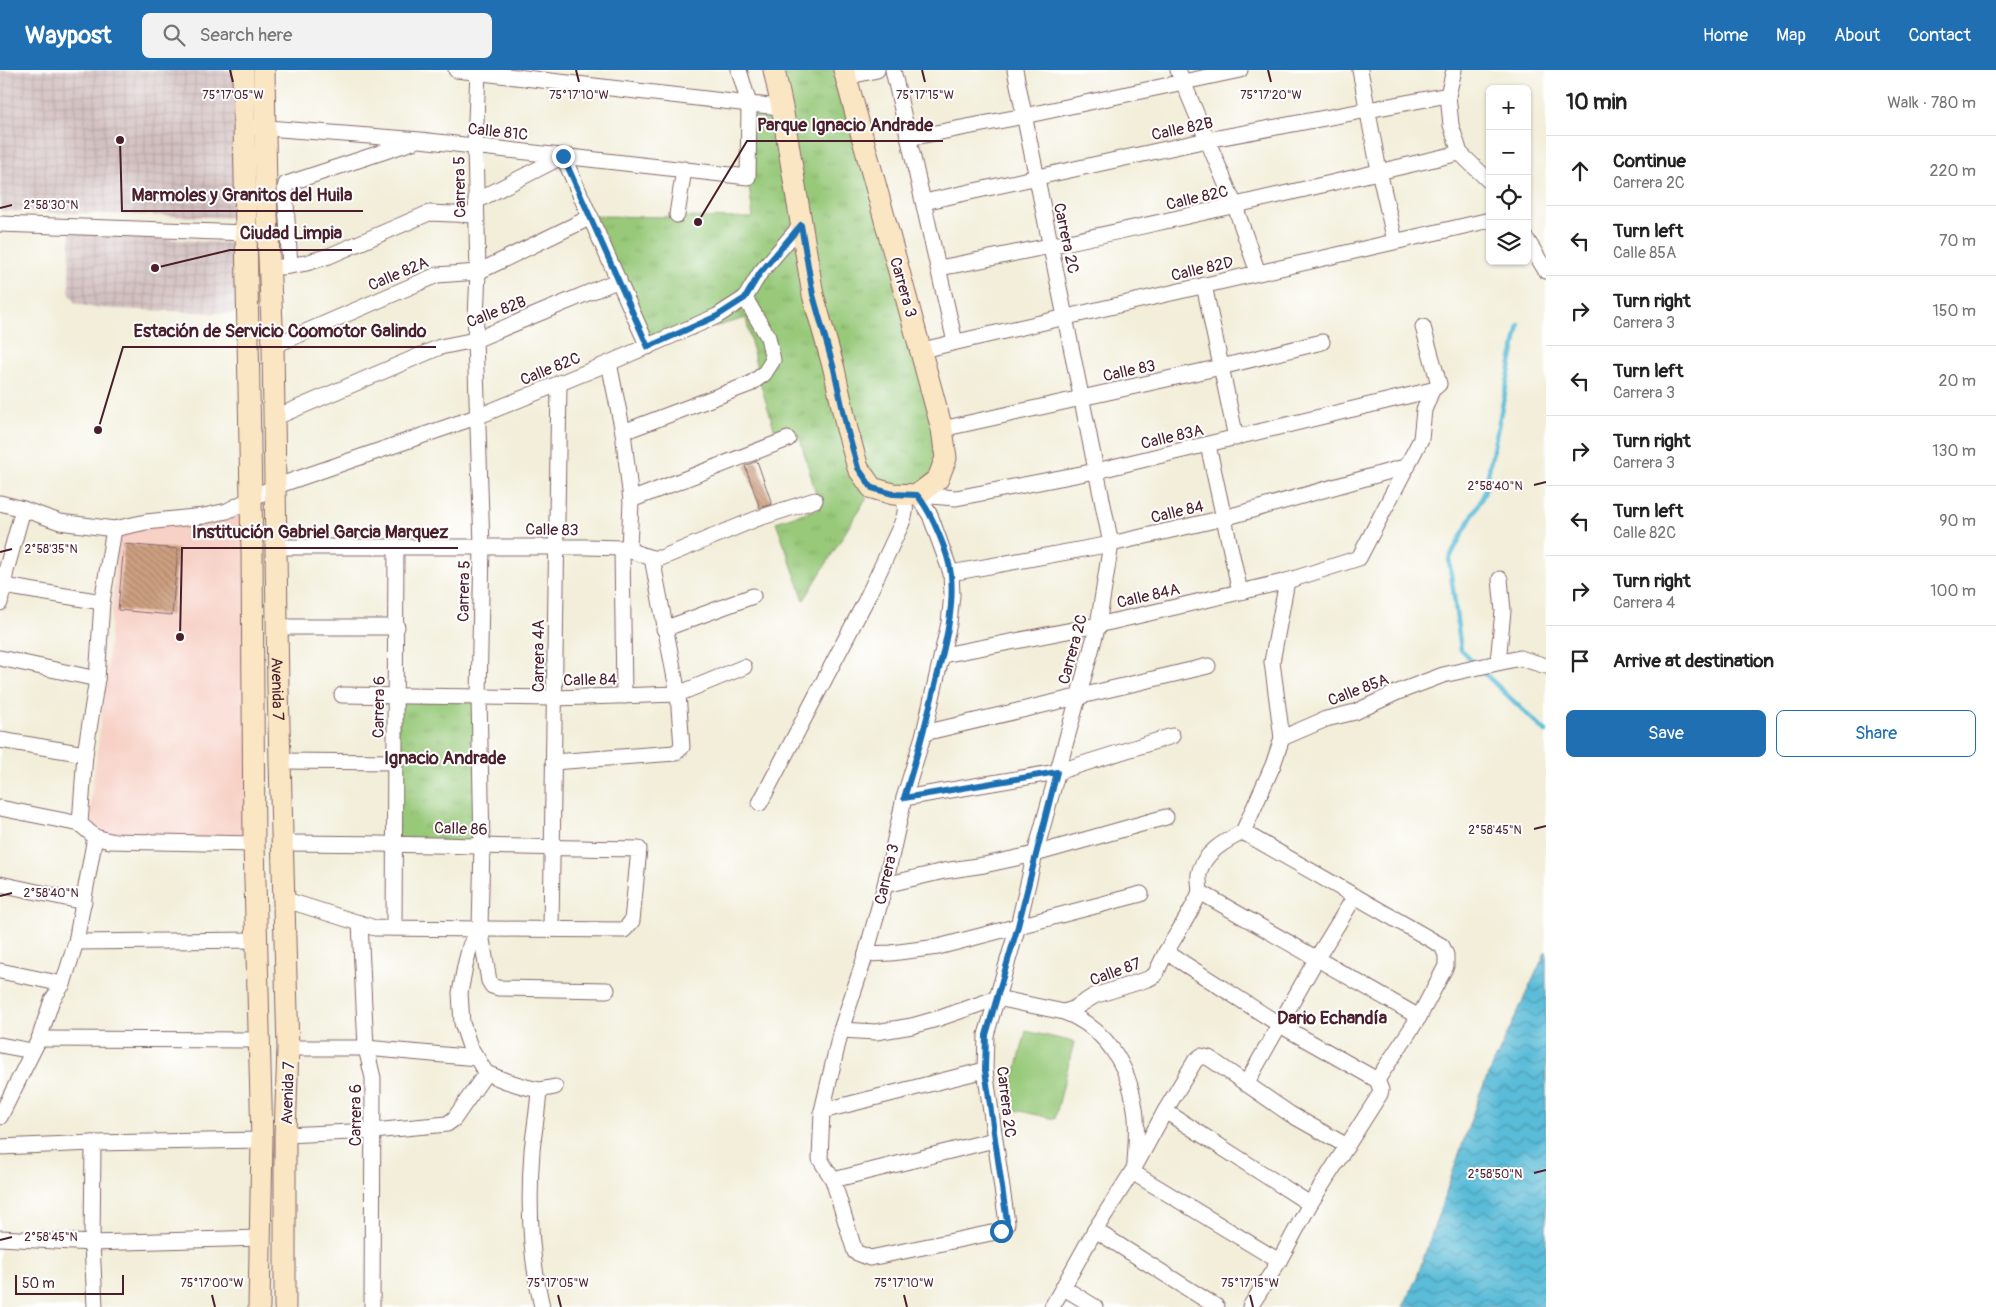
<!DOCTYPE html>
<meta charset="utf-8">
<style>
:root{--surface:#fff;--page:#f2f2f2;--text:#222;--muted:#767676;--line:#e0e0e0;--accent:#1f6fb2}
body{margin:0;font-family:Pangolin,sans-serif;background:var(--page);color:var(--text)}
.controls{position:absolute;right:15px;top:15px;display:grid;overflow:hidden;border-radius:8px;box-shadow:0 1px 4px #0004}
.controls button{width:45px;height:45px;display:grid;place-items:center;padding:0;border:0;border-bottom:1px solid var(--line);background:var(--surface);color:var(--text);font:25px sans-serif}
.scale{position:absolute;left:15px;bottom:12px;width:109px;box-sizing:border-box;padding-left:5px;border:2px solid #4a1f2b;border-top:0;font-size:14px;line-height:18px;white-space:nowrap;color:#4a1f2b;-webkit-text-stroke:4px #fff;paint-order:stroke}
.stop{position:absolute;width:15px;height:15px;margin:-11px;border:4px solid #1f6fb2;border-radius:50%;background:#fff}
.stop.end{background:#1f6fb2;border-color:#fff;box-shadow:0 1px 5px #0008}
.list{margin:0;padding:0;list-style:none}
h2{display:flex;justify-content:space-between;align-items:center;height:65px;margin:0;padding:0 20px;font-size:21px}
h2 small{font-size:16px;font-weight:400;color:var(--muted)}
.list li{display:grid;grid-template-columns:32px 1fr auto;gap:15px;align-items:center;box-sizing:border-box;height:70px;padding:0 20px;border-top:1px solid var(--line)}
.list b{display:block;font-size:19px;white-space:nowrap}
.list p{margin:0;font-size:16px;white-space:nowrap;color:var(--muted)}
.list em{font-size:16px;font-style:normal;color:var(--muted)}
.actions{display:flex;gap:10px;padding:15px 20px}
.actions a{flex:1;padding:11px 0;border:1px solid var(--accent);border-radius:8px;text-align:center;font-size:18px;color:var(--accent)}
.actions .main{background:var(--accent);color:#fff}
.icon{flex:none;width:28px;height:28px;fill:none;stroke:currentColor;stroke-width:2;stroke-linecap:round;stroke-linejoin:round}
.map{position:relative;flex:none;width:1546px;height:1237px;overflow:hidden}
header{display:flex;align-items:center;gap:30px;box-sizing:border-box;height:70px;padding:0 25px;background:var(--accent);color:#fff}
header strong{font-size:24px}
nav{display:flex;gap:28px;margin-inline-start:auto;font-size:18px}
.search{width:350px;height:45px;background:var(--page);display:flex;align-items:center;gap:12px;box-sizing:border-box;padding:0 18px;border-radius:8px;color:var(--muted);font-size:19px}
main{display:flex}
aside{flex:1;background:var(--surface)}
.map>svg:first-child{display:block}
.built{fill:#f7d1c6}
.industrial{fill:url(#industrial-grid)}
.green{fill:#97c979;stroke:#707452}
.park{fill:url(#park-tufts);stroke:#707452}
.water{fill:url(#water-waves);stroke:#526e82}
.lines{fill:none;stroke-linecap:round;stroke-linejoin:round}
.stream{stroke:#5abcd8;stroke-width:4.5}
.building{fill:url(#building-back-hatch)}
.street-casing{stroke:#856768;stroke-width:17}
.secondary-casing{stroke:#856768;stroke-width:23}
.street{stroke:#fff;stroke-width:15}
.secondary{stroke:#fbe6c4;stroke-width:21}
.route{stroke:#1f6fb2;stroke-width:6}
.ticks{fill:none;stroke:#4a1f2b;stroke-width:2}
.labels{text-anchor:middle;stroke-width:4;stroke-linejoin:round;paint-order:stroke}
.street-label{font-size:16px;fill:#4a1f2b;stroke:#fff}
.neighbourhood-label{font-size:18px;font-weight:bold;fill:#4a1f2b;stroke:#fff}
.ticks-label{font-size:12px;text-anchor:middle;fill:#4a1f2b;stroke:#fff;stroke-width:4;stroke-linejoin:round;paint-order:stroke}
.leader{fill:none;stroke:#4a1f2b;stroke-width:2}
.callout-dot{fill:#4a1f2b;stroke:#fff;stroke-width:2}
.callout-label{font-size:18px;text-anchor:middle;font-weight:bold;fill:#4a1f2b;stroke:#fff;stroke-width:4;stroke-linejoin:round;paint-order:stroke}
</style>
<header>
<strong>Waypost</strong>
<div class="search"><svg class="icon" aria-label="search" viewBox="0 0 24 24"><circle cx="10" cy="10" r="6"/><path d="M15 15l6 6"/></svg>Search here</div>
<nav><a>Home</a><a>Map</a><a>About</a><a>Contact</a></nav>
</header>
<main>
<div class="map">
<svg width="1546" height="1237" viewBox="0 0 1546 1237">
<defs>
<pattern id="industrial-grid" width="8" height="8" patternUnits="userSpaceOnUse" patternTransform="scale(1.25)"><rect width="8" height="8" fill="#d2bfbf"/><path d="M0 4h8M4 0v8" fill="none" stroke="#b6a4a4"/></pattern>
<pattern id="park-tufts" width="24" height="20" patternUnits="userSpaceOnUse" patternTransform="scale(1.25)"><rect width="24" height="20" fill="#97c979"/><path d="M3 7l-1-3M5 7V3M7 7l1-3M15 17l-1-3M17 17v-4M19 17l1-3" fill="none" stroke="#84ac69"/></pattern>
<pattern id="water-waves" width="16" height="10" patternUnits="userSpaceOnUse" patternTransform="scale(1.25)"><rect width="16" height="10" fill="#5abcd8"/><path d="M0 5q4-4 8 0t8 0" fill="none" stroke="#4c98af"/></pattern>
<pattern id="building-back-hatch" width="6" height="6" patternUnits="userSpaceOnUse" patternTransform="scale(1.25)"><rect width="6" height="6" fill="#cda081"/><path d="M-1 5l2 2M0 0l6 6M5-1l2 2" fill="none" stroke="#a8826a"/></pattern>
</defs>
<rect width="100%" height="100%" fill="#fff"/>
<filter id="ink" filterUnits="userSpaceOnUse"><feTurbulence type="fractalNoise" baseFrequency=".02" numOctaves="2"/><feDisplacementMap in="SourceGraphic" scale="10" xChannelSelector="R" yChannelSelector="G"/><feConvolveMatrix kernelMatrix="1 2 1 2 8 2 1 2 1" color-interpolation-filters="sRGB"/></filter>
<filter id="wash" filterUnits="userSpaceOnUse"><feTurbulence type="fractalNoise" baseFrequency=".0096" numOctaves="4" result="noise"/><feDisplacementMap in="SourceGraphic" scale="20" xChannelSelector="R" yChannelSelector="G"/><feGaussianBlur stdDeviation="1.12" result="paint"/><feColorMatrix in="noise" values="0 0 0 0 0 0 0 0 0 0 0 0 0 0 0 0 0 1.4 0 .05"/><feComposite in="paint" operator="in"/></filter>
<g filter="url(#wash)">
<rect width="100%" height="100%" fill="#f2eed9"/>
<polygon class="built" points="249,432 250,771 111,768 92,752 90,738 107,602 118,462"/>
<g class="industrial">
<polygon points="0,0 237,0 244,148 0,141"/>
<polygon points="70,163 241,174 242,244 94,238 75,233 69,222"/>
</g>
<polygon class="green" points="1026,961 1074,972 1055,1049 1007,1038"/>
<g class="park">
<polygon points="775,0 881,0 846,7 944,386 917,423 873,417 804,530 776,452 820,438 799,365 778,371 759,309 746,248 648,275 593,146 753,148 748,107 749,34 782,36"/>
<polygon points="398,628 476,628 480,773 396,771"/>
</g>
<polygon class="water" points="1546,881 1546,1237 1403,1237 1417,1207 1480,1023"/>
<g class="lines">
<g class="stream">
<polyline points="1475,594 1461,580 1449,489 1484,424 1519,255"/>
<polyline points="1481,600 1546,662"/>
</g>
</g>
<g id="blocks">
<g class="building">
<polygon points="757,391 772,434 760,438 745,396"/>
<polygon points="124,474 178,479 172,545 118,540"/>
</g>
</g>
</g>
<g filter="url(#ink)">
<use href="#blocks" fill-opacity="0" stroke="#856768" stroke-width="1"/>
<g class="lines">
<defs>
<g id="street">
<polyline points="456,0 749,34 782,37"/>
<polyline points="478,0 475,76 478,202 475,270 482,476 479,626 482,776 480,858 470,876 465,896 460,923 462,953 470,977 486,1003 506,1011 526,1017 539,1020 555,1017"/>
<polyline points="893,0 955,272"/>
<polyline points="1178,0 1235,136 1258,203"/>
<polyline points="1360,0 1379,101 1395,171"/>
<polyline points="1454,0 1448,25 1451,55 1460,83 1490,112"/>
<polyline points="846,7 877,0"/>
<polyline points="255,57 420,70 748,107 749,34 739,0"/>
<polyline points="909,68 1024,46 1240,0"/>
<polyline points="476,131 563,86 648,277"/>
<polyline points="924,132 1207,70 1448,25"/>
<polyline points="677,145 684,99"/>
<polyline points="0,154 246,163"/>
<polyline points="1527,170 1546,201"/>
<polyline points="290,196 285,118 286,114 413,72"/>
<polyline points="282,197 306,193 329,186 429,143 476,145"/>
<path d="M939,198C1114,165 1287,123 1460,83"/>
<polyline points="1204,215 1236,368"/>
<polyline points="273,276 437,205 478,202 591,147"/>
<polyline points="922,280 1490,150"/>
<polyline points="609,293 623,362 631,430 629,480"/>
<polyline points="274,348 440,277 475,270 619,210"/>
<polyline points="942,359 1221,297 1322,272"/>
<polyline points="623,362 750,314 764,304 773,290 768,267 745,228"/>
<polyline points="1208,375 1240,522"/>
<polyline points="917,425 930,445 951,503 952,525 949,553 924,663 904,728 885,815 866,884 841,960 822,1041 820,1089 833,1110 855,1182 870,1188 1001,1161 1006,1157 1007,1153 985,1000 986,965 1018,856 1035,784 1098,555 1111,474 1015,0"/>
<polyline points="917,425 956,428 1096,401 1432,320 1439,314 1423,257"/>
<polyline points="631,430 788,369"/>
<polyline points="0,433 23,439 60,452 114,459 146,452 204,446 227,441 274,417 479,346 609,293 717,246 745,228 760,203 801,155"/>
<polyline points="275,477 587,477 622,478 652,488 661,488 756,449 815,430"/>
<polyline points="622,478 624,626"/>
<polyline points="951,503 1111,474 1224,448 1408,396"/>
<polyline points="4,516 102,532"/>
<polyline points="0,533 6,501 23,439"/>
<polyline points="277,557 397,557"/>
<polyline points="664,559 753,526"/>
<polyline points="943,585 1098,555 1287,511 1359,488 1421,369 1424,340 1432,320"/>
<polyline points="0,588 97,609"/>
<polyline points="1498,592 1503,541 1500,509"/>
<polyline points="342,625 555,628 678,624 744,597"/>
<polyline points="924,663 1208,596"/>
<polyline points="1282,668 1272,592 1287,511"/>
<polyline points="0,670 85,684"/>
<polyline points="280,691 395,692"/>
<polyline points="553,692 675,683 682,677 678,624 652,488"/>
<polyline points="904,728 1057,702 1172,666"/>
<path d="M760,733L865,532L901,455C906,443 908,435 900,425"/>
<polyline points="0,738 80,754 95,767 110,771 254,774"/>
<polyline points="80,754 85,684 97,609 102,532 114,459"/>
<polyline points="1243,762 1442,876 1446,885 1446,896 1419,947 1377,1010"/>
<polyline points="1243,762 1273,695 1282,668 1326,649 1355,642 1398,622 1443,605 1520,588 1546,596"/>
<path d="M282,773C401,773 520,778 639,779L632,851L624,860L375,858L283,829"/>
<polyline points="0,814 84,832"/>
<polyline points="885,815 944,801 984,795 1035,784 1166,747"/>
<polyline points="1200,822 1419,947"/>
<polyline points="360,853 366,978 373,1008 372,1237"/>
<polyline points="394,858 396,476"/>
<polyline points="480,858 489,911 492,916 498,918 607,920"/>
<path d="M551,859C555,677 555,495 559,313"/>
<polyline points="76,872 256,870"/>
<path d="M1166,882C1176,865 1192,841 1199,824C1201,818 1198,811 1199,804C1203,783 1225,771 1243,762"/>
<polyline points="866,884 891,883 938,877 1141,824"/>
<polyline points="0,901 63,914"/>
<path d="M1064,942C1106,958 1129,996 1135,1039C1138,1057 1136,1075 1135,1093"/>
<polyline points="841,960 876,962 912,956 940,948 997,928 1064,942 1073,939 1094,926 1148,909 1155,905 1166,882 1280,955 1377,1010 1381,1020 1380,1024 1310,1134 1279,1191 1250,1237"/>
<polyline points="39,969 260,970"/>
<polyline points="0,975 32,981"/>
<polyline points="288,978 366,978 477,988"/>
<polyline points="1246,1014 1317,888 1355,826"/>
<path d="M539,1020C538,1040 534,1060 532,1081C528,1133 530,1186 542,1237"/>
<polyline points="822,1041 985,1000"/>
<polyline points="1165,1041 1310,1134"/>
<polyline points="0,1047 39,969 52,930 63,914 76,872 95,767"/>
<polyline points="285,1065 373,1061 447,1054 454,1049 486,1003"/>
<polyline points="93,1073 92,1173 95,1237"/>
<polyline points="0,1077 93,1073 262,1070"/>
<polyline points="1132,1102 1279,1191"/>
<polyline points="833,1110 994,1070"/>
<polyline points="1095,1160 1217,1237"/>
<polyline points="0,1168 92,1173 260,1168"/>
<polyline points="1064,1218 1095,1237"/>
<polyline points="1052,1237 1095,1160 1132,1102 1165,1041 1195,991 1201,986 1209,988 1290,1044 1347,1076"/>
</g>
<g id="secondary">
<polyline points="243,0 252,481 254,774 262,1070 259,1237"/>
<path id="s1" d="M264,0L266,123L273,276L278,619L288,978L285,1065V1237"/>
<polyline points="774,0 782,37 813,225 834,299 847,359 858,398 872,418 893,424 917,425 938,409 946,388 942,359 844,0"/>
</g>
</defs>
<use href="#street" class="street-casing"/>
<use href="#secondary" class="secondary-casing"/>
<use href="#street" class="street"/>
<use href="#secondary" class="secondary"/>
</g>
</g>
<g class="lines" filter="url(#ink)">
<path class="route" d="M563,86L648,277L717,246L745,228L760,203L801,155L813,225L834,299L847,359L858,398L872,418L893,424L917,425C931,441 949,484 951,505C954,538 946,571 938,603C928,645 917,687 904,728L1057,702L1018,856L986,965L985,1000L1007,1152L1006,1157L1001,1161"/>
</g>
<path class="ticks" d="M230,0L233,12M576,0L579,12M922,0L925,12M1268,0L1271,12M0,138L12,135M1534,415L1546,412M0,482L12,479M1534,759L1546,756M0,826L12,823M1534,1103L1546,1100M0,1170L12,1167M212,1225L215,1237M558,1225L561,1237M904,1225L907,1237M1250,1225L1253,1237"/>
<g class="labels">
<g class="street-label">
<text transform="translate(1182 58) rotate(-12)" y="6">Calle 82B</text>
<text transform="translate(498 61) rotate(6)" y="6">Calle 81C</text>
<text transform="translate(459 117) rotate(-91)" y="6">Carrera 5</text>
<text transform="translate(1197 127) rotate(-13)" y="6">Calle 82C</text>
<text transform="translate(1067 168) rotate(78)" y="6">Carrera 2C</text>
<text transform="translate(1202 198) rotate(-13)" y="6">Calle 82D</text>
<text transform="translate(398 203) rotate(-23)" y="6">Calle 82A</text>
<text transform="translate(904 217) rotate(74)" y="6">Carrera 3</text>
<text transform="translate(496 241) rotate(-21)" y="6">Calle 82B</text>
<text transform="translate(550 298) rotate(-22)" y="6">Calle 82C</text>
<text transform="translate(1129 300) rotate(-12)" y="6">Calle 83</text>
<text transform="translate(1172 366) rotate(-13)" y="6">Calle 83A</text>
<text transform="translate(1177 441) rotate(-13)" y="6">Calle 84</text>
<text transform="translate(552 459) rotate(1)" y="6">Calle 83</text>
<text transform="translate(463 521) rotate(-89)" y="6">Carrera 5</text>
<text transform="translate(1148 525) rotate(-13)" y="6">Calle 84A</text>
<text transform="translate(1072 579) rotate(-75)" y="6">Carrera 2C</text>
<text transform="translate(538 586) rotate(-90)" y="6">Carrera 4A</text>
<text transform="translate(590 609) rotate(-1)" y="6">Calle 84</text>
<text dy="6" stroke="none"><textPath href="#s1" startOffset="619">Avenida 7</textPath></text>
<text transform="translate(1358 619) rotate(-21)" y="6">Calle 85A</text>
<text transform="translate(378 637) rotate(-89)" y="6">Carrera 6</text>
<text transform="translate(461 758) rotate(2)" y="6">Calle 86</text>
<text transform="translate(886 804) rotate(-77)" y="6">Carrera 3</text>
<text transform="translate(1115 901) rotate(-20)" y="6">Calle 87</text>
<text transform="translate(287 1023) rotate(-88)" y="6">Avenida 7</text>
<text transform="translate(1007 1032) rotate(83)" y="6">Carrera 2C</text>
<text transform="translate(355 1045) rotate(-90)" y="6">Carrera 6</text>
</g>
<g class="neighbourhood-label">
<text x="445" y="694">Ignacio Andrade</text>
<text x="1332" y="954">Dario Echandía</text>
</g>
</g>
<g class="ticks-label">
<text x="233" y="29">75°17'05"W</text>
<text x="579" y="29">75°17'10"W</text>
<text x="925" y="29">75°17'15"W</text>
<text x="1271" y="29">75°17'20"W</text>
<text x="51" y="139">2°58'30"N</text>
<text x="1495" y="420">2°58'40"N</text>
<text x="51" y="483">2°58'35"N</text>
<text x="1495" y="764">2°58'45"N</text>
<text x="51" y="827">2°58'40"N</text>
<text x="1495" y="1108">2°58'50"N</text>
<text x="51" y="1171">2°58'45"N</text>
<text x="212" y="1217">75°17'00"W</text>
<text x="558" y="1217">75°17'05"W</text>
<text x="904" y="1217">75°17'10"W</text>
<text x="1250" y="1217">75°17'15"W</text>
</g>
<path class="leader" d="M698 152L747 71H943M120 70L122 141H363M155 198L230 180H352M98 360L123 277H436M180 567L182 478H458"/>
<g class="callout-dot">
<circle cx="698" cy="152" r="5"/>
<circle cx="120" cy="70" r="5"/>
<circle cx="155" cy="198" r="5"/>
<circle cx="98" cy="360" r="5"/>
<circle cx="180" cy="567" r="5"/>
</g>
<g class="callout-label">
<text x="845" y="61">Parque Ignacio Andrade</text>
<text x="242" y="131">Marmoles y Granitos del Huila</text>
<text x="291" y="169">Ciudad Limpia</text>
<text x="280" y="267">Estación de Servicio Coomotor Galindo</text>
<text x="320" y="468">Institución Gabriel Garcia Marquez</text>
</g>
</svg>
<div class="controls">
<button>+</button>
<button>−</button>
<button><svg class="icon" aria-label="locate" viewBox="0 0 24 24"><circle cx="12" cy="12" r="6"/><path d="M12 2v4M12 18v4M2 12h4M18 12h4"/></svg></button>
<button><svg class="icon" aria-label="layers" viewBox="0 0 24 24"><path d="M12 4l9 5-9 5-9-5zM3 14l9 5 9-5"/></svg></button>
</div>
<div class="scale">50 m</div>
<div class="stop" style="left:1001px;top:1161px"></div>
<div class="stop end" style="left:563px;top:86px"></div>
</div>
<aside>
<h2>10 min<small>Walk · 780 m</small></h2>
<ul class="list">
<li><svg class="icon" aria-label="ahead" viewBox="0 0 24 24"><path d="M12 20V5M6 11l6-6 6 6"/></svg><div><b>Continue</b><p>Carrera 2C</p></div><em>220 m</em></li>
<li><svg class="icon" aria-label="left" viewBox="0 0 24 24"><path d="M17 20v-9H6M10 6l-5 5 5 5"/></svg><div><b>Turn left</b><p>Calle 85A</p></div><em>70 m</em></li>
<li><svg class="icon" aria-label="right" viewBox="0 0 24 24"><path d="M7 20v-9h11M14 6l5 5-5 5"/></svg><div><b>Turn right</b><p>Carrera 3</p></div><em>150 m</em></li>
<li><svg class="icon" aria-label="left" viewBox="0 0 24 24"><path d="M17 20v-9H6M10 6l-5 5 5 5"/></svg><div><b>Turn left</b><p>Carrera 3</p></div><em>20 m</em></li>
<li><svg class="icon" aria-label="right" viewBox="0 0 24 24"><path d="M7 20v-9h11M14 6l5 5-5 5"/></svg><div><b>Turn right</b><p>Carrera 3</p></div><em>130 m</em></li>
<li><svg class="icon" aria-label="left" viewBox="0 0 24 24"><path d="M17 20v-9H6M10 6l-5 5 5 5"/></svg><div><b>Turn left</b><p>Calle 82C</p></div><em>90 m</em></li>
<li><svg class="icon" aria-label="right" viewBox="0 0 24 24"><path d="M7 20v-9h11M14 6l5 5-5 5"/></svg><div><b>Turn right</b><p>Carrera 4</p></div><em>100 m</em></li>
<li><svg class="icon" aria-label="arrive" viewBox="0 0 24 24"><path d="M6 21V4h12l-3 4 3 4H6"/></svg><div><b>Arrive at destination</b></div></li>
</ul>
<div class="actions"><a class="main">Save</a><a>Share</a></div>
</aside>
</main>
